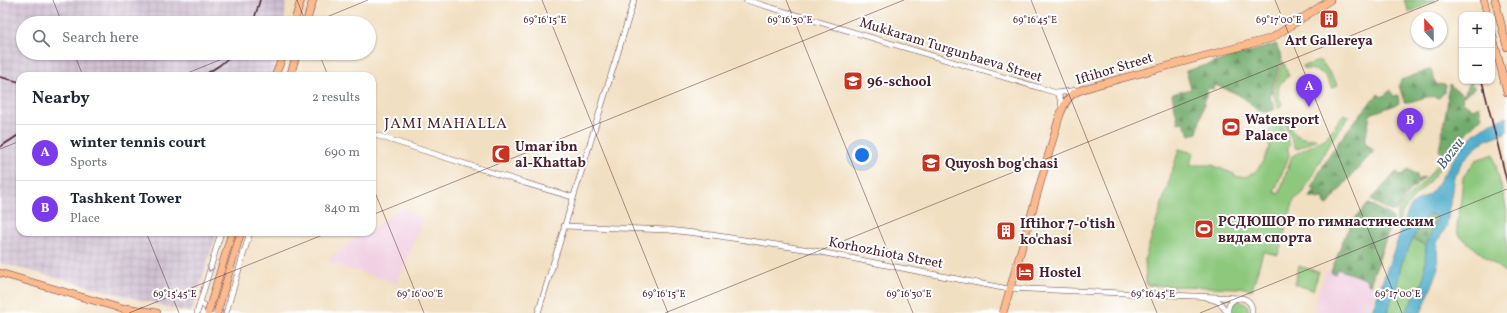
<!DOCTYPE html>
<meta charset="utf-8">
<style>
:root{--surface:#fff;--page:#f2f2f3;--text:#1f2937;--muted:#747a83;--line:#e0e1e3;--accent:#7c3aed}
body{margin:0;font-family:Vollkorn,serif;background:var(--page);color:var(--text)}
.controls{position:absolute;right:12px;top:12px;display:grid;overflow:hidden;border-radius:8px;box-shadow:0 1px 3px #0004}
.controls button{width:36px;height:36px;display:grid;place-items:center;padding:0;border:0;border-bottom:1px solid var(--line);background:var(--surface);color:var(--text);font:20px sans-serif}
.compass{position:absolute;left:1411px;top:12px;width:36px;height:36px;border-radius:50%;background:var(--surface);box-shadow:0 1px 3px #0004;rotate:338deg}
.you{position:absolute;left:862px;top:155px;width:14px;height:14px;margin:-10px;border:3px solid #fff;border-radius:50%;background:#1a73e8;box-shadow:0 0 0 6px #1a73e833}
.badge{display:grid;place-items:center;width:26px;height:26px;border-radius:50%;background:var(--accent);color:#fff;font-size:13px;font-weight:700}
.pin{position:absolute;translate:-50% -33px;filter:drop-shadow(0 1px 2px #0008)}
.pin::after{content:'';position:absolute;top:21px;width:14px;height:12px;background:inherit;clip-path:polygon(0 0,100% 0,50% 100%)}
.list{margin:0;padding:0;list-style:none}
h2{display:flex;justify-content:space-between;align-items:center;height:52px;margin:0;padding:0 16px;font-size:17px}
h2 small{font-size:13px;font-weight:400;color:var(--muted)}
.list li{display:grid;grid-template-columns:26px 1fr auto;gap:12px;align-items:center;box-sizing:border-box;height:56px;padding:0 16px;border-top:1px solid var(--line)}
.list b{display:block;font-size:15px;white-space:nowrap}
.list p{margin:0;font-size:13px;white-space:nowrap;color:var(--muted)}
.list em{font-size:13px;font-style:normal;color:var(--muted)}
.icon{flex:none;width:22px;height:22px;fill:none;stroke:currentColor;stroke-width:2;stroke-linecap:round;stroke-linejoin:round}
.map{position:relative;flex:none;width:1507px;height:313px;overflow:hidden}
.search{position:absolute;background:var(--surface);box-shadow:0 1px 3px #0004;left:16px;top:16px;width:360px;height:44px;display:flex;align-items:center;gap:10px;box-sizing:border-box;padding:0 14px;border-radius:22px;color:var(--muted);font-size:15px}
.panel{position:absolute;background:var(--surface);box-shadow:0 1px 3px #0004;left:16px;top:72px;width:360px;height:164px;border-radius:12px}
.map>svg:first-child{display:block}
.built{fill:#f1d0e2}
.industrial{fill:url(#industrial-grid)}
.green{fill:#8dc87d;stroke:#6c7454}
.forest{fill:url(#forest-firs);stroke:#5e664c}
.water{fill:#4aabc9;stroke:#4a657a}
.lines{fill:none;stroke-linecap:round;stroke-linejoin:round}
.minor-casing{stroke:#633c42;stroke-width:6}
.major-casing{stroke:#633c42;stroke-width:8}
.minor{stroke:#fff;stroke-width:5}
.major{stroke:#fcba8d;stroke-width:7}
.rail{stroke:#4a1f2b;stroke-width:1.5}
.major-bridge-casing{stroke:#633c42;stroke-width:8;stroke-linecap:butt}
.major-bridge{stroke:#fcba8d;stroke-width:7}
.oneway{stroke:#ae9aa0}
.ticks{fill:none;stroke:#4a1f2b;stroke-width:1;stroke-opacity:0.45}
.labels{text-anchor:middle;stroke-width:4;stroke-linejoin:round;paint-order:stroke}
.poi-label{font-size:14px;font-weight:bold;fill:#4a1f2b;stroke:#fff;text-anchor:start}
.street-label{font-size:14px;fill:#4a1f2b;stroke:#fff}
.neighbourhood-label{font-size:15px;letter-spacing:1px;fill:#4a1f2b;stroke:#fff}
.water-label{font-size:15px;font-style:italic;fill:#4a5e72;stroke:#fff}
.ticks-label{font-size:10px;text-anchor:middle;fill:#4a1f2b;stroke:#fff;stroke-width:4;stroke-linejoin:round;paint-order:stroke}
</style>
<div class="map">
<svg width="1507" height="313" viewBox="0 0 1507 313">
<defs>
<pattern id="industrial-grid" width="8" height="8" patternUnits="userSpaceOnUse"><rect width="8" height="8" fill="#cebed0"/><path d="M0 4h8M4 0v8" fill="none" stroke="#b2a3b3"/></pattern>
<pattern id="forest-firs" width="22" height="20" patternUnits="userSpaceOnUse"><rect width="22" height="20" fill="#72ac6c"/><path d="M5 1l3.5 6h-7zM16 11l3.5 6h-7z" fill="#608b59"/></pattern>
</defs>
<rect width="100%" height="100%" fill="#fff"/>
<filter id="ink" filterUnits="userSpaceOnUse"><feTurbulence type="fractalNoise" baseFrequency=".025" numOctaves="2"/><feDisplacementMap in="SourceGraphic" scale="8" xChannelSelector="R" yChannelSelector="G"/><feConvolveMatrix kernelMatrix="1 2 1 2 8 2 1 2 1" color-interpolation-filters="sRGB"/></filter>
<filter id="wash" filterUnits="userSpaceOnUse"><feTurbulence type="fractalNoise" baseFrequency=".012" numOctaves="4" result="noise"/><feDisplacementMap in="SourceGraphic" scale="16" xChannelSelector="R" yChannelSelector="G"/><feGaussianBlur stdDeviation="0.9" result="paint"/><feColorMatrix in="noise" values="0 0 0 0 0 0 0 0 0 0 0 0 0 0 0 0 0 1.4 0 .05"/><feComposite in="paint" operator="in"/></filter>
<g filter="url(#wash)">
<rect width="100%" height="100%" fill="#f1dfc1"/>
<g class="built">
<polygon points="402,208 423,219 397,283 328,263 330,257 366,232 372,232 372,228"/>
<polygon points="1337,268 1369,280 1368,284 1377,287 1368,313 1312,313 1326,270 1335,274"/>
</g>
<polygon class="industrial" points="0,0 286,0 284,23 23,23 23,53 279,53 271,76 20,76 20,232 217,232 191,313 0,263"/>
<g class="green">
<polygon points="1404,0 1435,0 1435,1 1409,12"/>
<path d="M1283,61L1289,76C1276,84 1277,92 1282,105L1278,108L1273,93Z"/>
<path d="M1319,61L1322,62L1338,85L1332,88C1324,71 1320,70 1304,69L1303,66Z"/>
<path d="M1345,114L1349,117L1329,144L1303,193L1294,200L1278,255L1263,252L1252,290L1240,287L1238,288L1146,285L1145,258L1179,149L1193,153L1190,165H1212L1234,174V176C1256,181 1261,164 1270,147L1266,136L1270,134L1268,131L1272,129V127L1281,123L1290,146L1288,148L1289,156L1274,192L1279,194L1292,156L1326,138L1339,120Z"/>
<path d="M1286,121C1293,134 1300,141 1316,138V140L1296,149L1284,122Z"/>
<path d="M1445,154L1448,156C1441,166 1435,175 1427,184C1415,198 1402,206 1398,225L1397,224C1392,208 1416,190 1426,179C1433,171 1439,163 1445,154Z"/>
<polygon points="1493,154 1507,210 1507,274 1458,235 1457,226 1461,199 1463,177 1476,160"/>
<path d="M1413,239L1426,246L1424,280L1405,313H1387C1396,288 1399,262 1413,239Z"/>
<polygon points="1299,266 1319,272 1313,290 1294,284"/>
<path d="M1238,300L1242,301L1247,304L1249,313H1230C1229,306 1232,303 1238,300Z"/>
</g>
<g class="forest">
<path d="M1276,44L1282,58L1270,96L1275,109L1266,113L1265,111L1262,113L1260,109L1256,110C1248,97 1229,90 1215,85L1213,89L1208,88L1197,133L1190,135L1183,122L1178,123L1172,94L1191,89L1186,71Z"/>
<path d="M1431,69L1436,84L1446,85L1444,93L1439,98C1426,93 1416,103 1404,102L1399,85L1401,80Z"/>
<polygon points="1470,82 1472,86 1474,86 1474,89 1462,97 1463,102 1473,109 1479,106 1482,117 1467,132 1448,156 1439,151 1448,100 1447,96 1450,84 1455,90 1464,95 1467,88 1466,88"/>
<path d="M1391,90L1393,96L1398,95L1399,102L1398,104L1373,113L1370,115L1365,142L1374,151L1345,183L1328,205L1324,203L1325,199L1320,198L1319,199L1310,197L1315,190L1311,188C1328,153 1352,123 1378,94L1382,97Z"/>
<polygon points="1408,169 1417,175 1416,180 1425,177 1408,193 1396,211 1390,211 1371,200 1396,172 1402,176"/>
<polygon points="1368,203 1390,215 1393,218 1370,285 1368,284 1368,280 1337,269 1335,274 1331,272 1346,233 1353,221"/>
<polygon points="1428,215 1433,215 1438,217 1426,246 1413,239 1421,220"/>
</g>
<path class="water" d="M1507,117V132L1486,140L1479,144L1462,162L1454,176L1447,225L1437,243L1438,271L1421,313H1405L1424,280L1426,246L1438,217L1433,215H1428L1421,221L1401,265L1398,281L1387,313H1371L1409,209C1415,199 1425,200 1434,189C1439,183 1443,175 1448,168C1465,140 1475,128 1507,117Z"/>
</g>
<g filter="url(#ink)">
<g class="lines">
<defs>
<g id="minor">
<polyline points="746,0 1057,93 1077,90"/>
<polyline points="1057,93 1061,100 1062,109"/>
<polyline points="372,134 525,183 573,197"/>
<polyline points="564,226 669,230 712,235 810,250 1003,288 1240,298"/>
<polyline points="1208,298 1219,302 1227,312"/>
<polyline points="200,302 208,309 220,312"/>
<polyline points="197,313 221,232"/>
<polyline points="226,313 250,232"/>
<polyline points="538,313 634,0"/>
<path d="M1228,313C1226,293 1254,293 1252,313"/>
</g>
<g id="major">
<polyline points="1484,0 1487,15"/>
<polyline points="1495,0 1507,47"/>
<polyline points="294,23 301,0"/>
<polyline points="306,23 313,0"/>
<polyline points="1492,33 1507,92"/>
<polyline points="275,76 284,53"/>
<polyline points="290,76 297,53"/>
<polyline points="0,273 116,307 132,313"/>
<polyline points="126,308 157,313"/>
<path d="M1003,313L1059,118C1068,92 1073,92 1097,85L1272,38L1330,0"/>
</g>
</defs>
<use href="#minor" class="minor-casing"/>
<use href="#major" class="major-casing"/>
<use href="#minor" class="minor"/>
<use href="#major" class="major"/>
<g class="rail">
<polyline points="253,23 260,0"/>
<polyline points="203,76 220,65 234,53"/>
<polyline points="0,77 20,82"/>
<polyline points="1482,81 1507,182"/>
<polyline points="0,147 20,134"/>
</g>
<defs>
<g id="major-bridge">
<polyline points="208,313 232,232"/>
<polyline points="217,313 241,232"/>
</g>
</defs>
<use href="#major-bridge" class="major-bridge-casing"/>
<use href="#major-bridge" class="major-bridge"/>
</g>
<defs><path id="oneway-chevron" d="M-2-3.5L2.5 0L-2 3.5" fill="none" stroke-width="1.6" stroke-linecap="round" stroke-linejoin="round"/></defs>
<use class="oneway" href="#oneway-chevron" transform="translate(210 269) rotate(107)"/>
</g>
<path class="ticks" d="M53,0L62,23M297,0L306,23M542,0L668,313M786,0L913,313M1031,0L1157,313M1275,0L1402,313M312,23L368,0M74,53L83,76M319,53L328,76M180,76L237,53M0,149L20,141M372,185L424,313M372,215L904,0M146,232L179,313M129,313L330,232M665,313L1439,0M1200,313L1507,189"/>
<defs>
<symbol id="building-square" viewBox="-11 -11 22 22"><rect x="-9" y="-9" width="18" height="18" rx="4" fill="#c8321e" stroke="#fff"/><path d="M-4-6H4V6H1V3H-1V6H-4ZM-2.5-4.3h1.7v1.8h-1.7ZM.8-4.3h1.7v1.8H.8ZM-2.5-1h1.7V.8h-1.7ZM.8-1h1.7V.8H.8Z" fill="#fff"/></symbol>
<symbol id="school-square" viewBox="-11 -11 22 22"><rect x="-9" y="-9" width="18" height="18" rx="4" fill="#c8321e" stroke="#fff"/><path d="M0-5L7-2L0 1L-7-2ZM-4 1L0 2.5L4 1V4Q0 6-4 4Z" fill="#fff"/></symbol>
<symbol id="stadium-square" viewBox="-11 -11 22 22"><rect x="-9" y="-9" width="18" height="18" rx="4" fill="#c8321e" stroke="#fff"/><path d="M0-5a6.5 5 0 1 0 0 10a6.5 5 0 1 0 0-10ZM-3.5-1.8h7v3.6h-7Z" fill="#fff"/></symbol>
<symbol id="mosque-square" viewBox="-11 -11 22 22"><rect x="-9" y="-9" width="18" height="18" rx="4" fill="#c8321e" stroke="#fff"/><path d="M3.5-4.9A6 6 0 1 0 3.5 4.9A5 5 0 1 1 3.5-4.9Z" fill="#fff"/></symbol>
<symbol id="hotel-square" viewBox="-11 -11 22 22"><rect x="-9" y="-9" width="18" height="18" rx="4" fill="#c8321e" stroke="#fff"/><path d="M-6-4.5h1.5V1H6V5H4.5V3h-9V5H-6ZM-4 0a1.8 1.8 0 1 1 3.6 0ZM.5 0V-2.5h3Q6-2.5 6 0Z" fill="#fff"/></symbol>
</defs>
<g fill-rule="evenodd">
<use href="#building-square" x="1318" y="8" width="22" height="22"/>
<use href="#school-square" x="842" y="70" width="22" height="22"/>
<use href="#stadium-square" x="1220" y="116" width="22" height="22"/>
<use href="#mosque-square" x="490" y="143" width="22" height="22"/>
<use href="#school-square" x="920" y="152" width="22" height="22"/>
<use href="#stadium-square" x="1193" y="218" width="22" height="22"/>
<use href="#building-square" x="995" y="220" width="22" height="22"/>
<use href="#hotel-square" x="1014" y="261" width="22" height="22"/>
</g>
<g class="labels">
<g class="poi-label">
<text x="1329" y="45" text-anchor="middle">Art Gallereya</text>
<text x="867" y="86">96-school</text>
<text x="1245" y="124">Watersport<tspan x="1245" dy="16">Palace</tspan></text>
<text x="515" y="151">Umar ibn<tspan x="515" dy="16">al-Khattab</tspan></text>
<text x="945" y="168">Quyosh bog'chasi</text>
<text x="1218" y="226">РСДЮШОР по гимнастическим<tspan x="1218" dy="16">видам спорта</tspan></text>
<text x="1020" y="228">Iftihor 7-o'tish<tspan x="1020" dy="16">ko'chasi</tspan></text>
<text x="1039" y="277">Hostel</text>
</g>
<g class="street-label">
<text transform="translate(951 49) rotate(17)" y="5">Mukkaram Turgunbaeva Street</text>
<text transform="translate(1114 68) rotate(-17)" y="5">Iftihor Street</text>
<text transform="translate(886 252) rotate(11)" y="5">Korhozhiota Street</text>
</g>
<g class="neighbourhood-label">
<text x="446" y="128">JAMI MAHALLA</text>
</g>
<g class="water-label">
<text transform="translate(1450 153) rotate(-53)" y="5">Bozsu</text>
</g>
</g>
<g class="ticks-label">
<text x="545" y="23">69°16'15"E</text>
<text x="790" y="23">69°16'30"E</text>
<text x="1279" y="23">69°17'00"E</text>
<text x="1035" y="23">69°16'45"E</text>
<text x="175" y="297">69°15'45"E</text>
<text x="420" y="297">69°16'00"E</text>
<text x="664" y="297">69°16'15"E</text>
<text x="909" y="297">69°16'30"E</text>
<text x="1153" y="297">69°16'45"E</text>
<text x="1398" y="297">69°17'00"E</text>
</g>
</svg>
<div class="controls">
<button>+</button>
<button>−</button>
</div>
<svg class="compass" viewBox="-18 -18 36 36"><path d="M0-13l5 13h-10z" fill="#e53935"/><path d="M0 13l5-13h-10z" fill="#747a83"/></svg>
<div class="you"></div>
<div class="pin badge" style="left:1309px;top:107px">A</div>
<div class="pin badge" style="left:1410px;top:141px">B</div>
<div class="search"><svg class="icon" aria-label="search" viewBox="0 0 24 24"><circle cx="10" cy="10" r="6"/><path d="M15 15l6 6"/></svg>Search here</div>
<section class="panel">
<h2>Nearby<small>2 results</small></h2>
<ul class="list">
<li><span class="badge">A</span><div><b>winter tennis court</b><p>Sports</p></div><em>690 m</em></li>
<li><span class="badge">B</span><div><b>Tashkent Tower</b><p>Place</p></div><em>840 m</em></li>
</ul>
</section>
</div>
